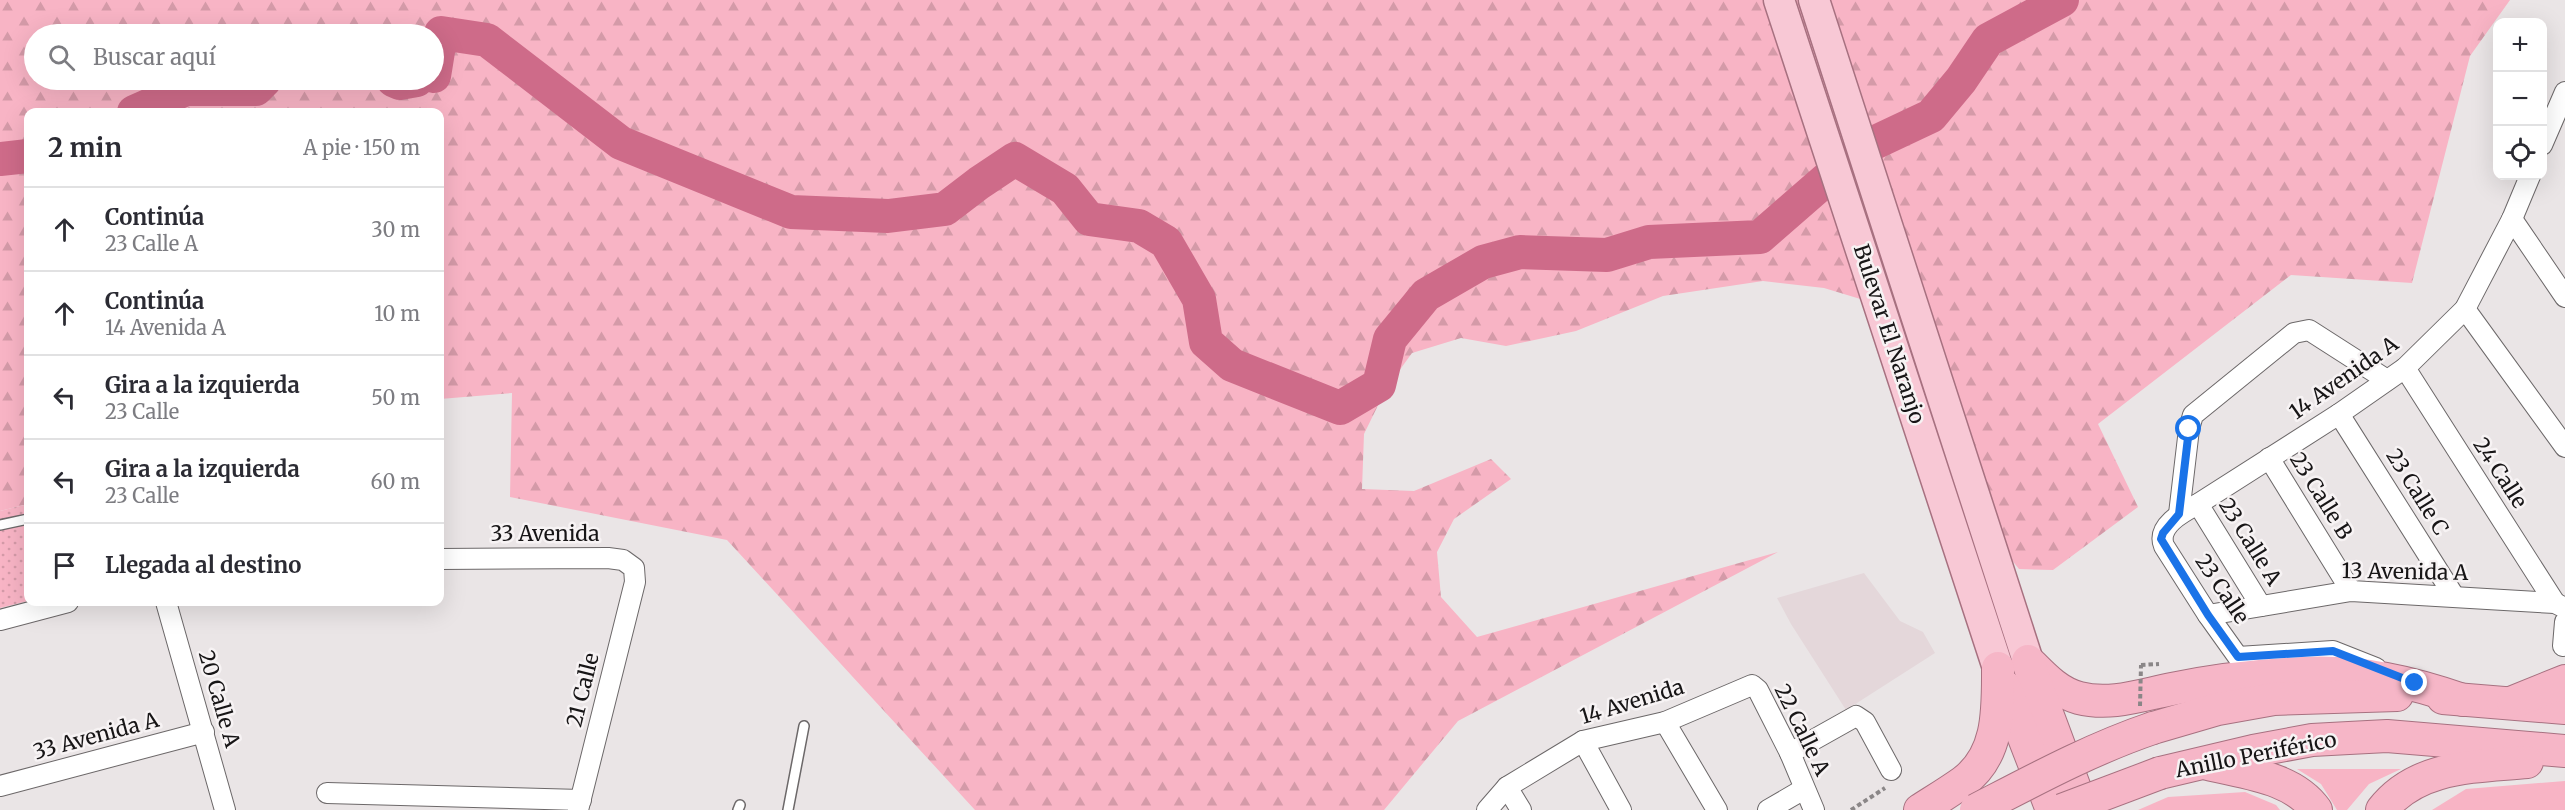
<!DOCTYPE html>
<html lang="es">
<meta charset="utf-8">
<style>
:root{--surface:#fff;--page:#f2f2f3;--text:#2b2b33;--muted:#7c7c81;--line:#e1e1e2}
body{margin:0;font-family:Merriweather,serif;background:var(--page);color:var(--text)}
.controls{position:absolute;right:18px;top:18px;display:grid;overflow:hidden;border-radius:12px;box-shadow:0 6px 24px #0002}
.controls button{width:54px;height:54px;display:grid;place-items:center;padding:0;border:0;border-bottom:2px solid var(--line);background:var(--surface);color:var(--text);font:30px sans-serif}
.stop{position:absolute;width:18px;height:18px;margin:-14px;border:4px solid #1a73e8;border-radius:50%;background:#fff}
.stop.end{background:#1a73e8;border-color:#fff;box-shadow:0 2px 6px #0008}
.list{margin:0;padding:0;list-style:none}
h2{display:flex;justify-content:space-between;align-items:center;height:78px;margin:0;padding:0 24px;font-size:26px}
h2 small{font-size:20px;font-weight:400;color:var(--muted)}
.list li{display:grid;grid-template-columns:39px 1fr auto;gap:18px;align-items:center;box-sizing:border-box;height:84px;padding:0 24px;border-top:2px solid var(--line)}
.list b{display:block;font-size:22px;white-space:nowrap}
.list p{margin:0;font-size:20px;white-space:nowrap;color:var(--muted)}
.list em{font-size:20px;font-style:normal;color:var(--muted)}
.icon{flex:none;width:33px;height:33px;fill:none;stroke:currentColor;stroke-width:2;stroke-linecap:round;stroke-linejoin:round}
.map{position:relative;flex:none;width:2565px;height:810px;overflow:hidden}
.search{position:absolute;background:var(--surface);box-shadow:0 6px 24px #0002;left:24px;top:24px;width:420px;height:66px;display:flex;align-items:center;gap:15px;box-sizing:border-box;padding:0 21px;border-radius:33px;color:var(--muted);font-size:22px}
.panel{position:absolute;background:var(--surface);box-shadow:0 6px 24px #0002;left:24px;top:108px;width:420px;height:498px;border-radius:12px}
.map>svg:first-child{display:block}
.built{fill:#e4d7da}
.grass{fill:#f8b4c5}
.forest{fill:url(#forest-firs);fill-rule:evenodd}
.park{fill:url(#park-dots)}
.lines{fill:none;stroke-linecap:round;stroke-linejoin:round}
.river{stroke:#ce6b89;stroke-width:34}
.service-casing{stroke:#6c6869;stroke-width:12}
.minor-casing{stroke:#6c6869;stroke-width:22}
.primary-casing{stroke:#a77180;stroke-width:33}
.trunk-casing{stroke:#a77180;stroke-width:34}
.path{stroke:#8a8687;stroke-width:4;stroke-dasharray:4.5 3;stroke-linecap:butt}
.service{stroke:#fff;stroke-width:9}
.minor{stroke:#fff;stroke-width:20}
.primary{stroke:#f8c8d5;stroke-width:30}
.trunk{stroke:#f6b6c7;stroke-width:32}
.trunk-bridge-casing{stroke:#a77180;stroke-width:34;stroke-linecap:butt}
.path-bridge{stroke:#8a8687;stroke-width:4;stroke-dasharray:4.5 3;stroke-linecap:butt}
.trunk-bridge{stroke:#f6b6c7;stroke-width:32}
.route{stroke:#1a73e8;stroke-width:8}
.labels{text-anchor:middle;stroke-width:5;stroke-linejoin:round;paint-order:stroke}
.street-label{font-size:21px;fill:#171516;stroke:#f7f3f4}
</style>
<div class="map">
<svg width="2565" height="810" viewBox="0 0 2565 810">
<defs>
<pattern id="forest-firs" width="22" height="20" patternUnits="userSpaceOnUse" patternTransform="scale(1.5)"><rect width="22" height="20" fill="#f8b4c5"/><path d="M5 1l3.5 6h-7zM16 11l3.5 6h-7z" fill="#d49aa8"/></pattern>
<pattern id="park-dots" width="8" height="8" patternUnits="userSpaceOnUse" patternTransform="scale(1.5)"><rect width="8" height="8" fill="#f8b4c5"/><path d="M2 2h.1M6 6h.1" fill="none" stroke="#d49aa8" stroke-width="1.8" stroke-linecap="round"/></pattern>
</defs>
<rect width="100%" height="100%" fill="#eae5e6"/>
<polygon class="built" points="1864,573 1900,621 1923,632 1935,653 1846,710 1791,624 1777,598"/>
<g class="grass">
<polygon points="2297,769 2401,769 2369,784 2347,810 2337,810 2321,784"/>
<polygon points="2565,781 2565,810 2432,810 2466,789"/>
<polygon points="2245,792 2276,805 2280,810 2138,810 2168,797"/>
</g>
<path class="forest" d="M0,0H2510L2470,56L2412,283L2291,275L2098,424L2138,507L2053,570L2019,569L1989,532L1900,311L1824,288L1763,281L1663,296L1576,331L1506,346L1461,338L1412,353L1386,389L1364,434L1362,489L1414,491L1491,459L1511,479L1454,519L1437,552L1441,597L1477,637L1778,552L1458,721L1384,810H975L727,540L510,497L512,393L440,399V112H28V504L0,511ZM34,34H434V80H34Z"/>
<polygon class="park" points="28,504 28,601 0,608 0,511"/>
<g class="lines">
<g class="river">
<polyline points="434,76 441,33 487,40 621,143 791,212 888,216 945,209 979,183 1015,159 1065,189 1089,219 1139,226 1166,242 1199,299 1206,342 1232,365 1340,408 1379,385 1390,339 1426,295 1483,262 1520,252 1607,255 1649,242 1760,237 1861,149 1931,116 1961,80 1988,40 2062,0"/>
<polyline points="393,80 400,83 417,80"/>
<polyline points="134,112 186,89 256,89 265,80"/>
<polyline points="0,159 28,156"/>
</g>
<defs>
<g id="service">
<polyline points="0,525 28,519"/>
<polyline points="738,810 740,805"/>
<polyline points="788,810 804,726"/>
</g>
<g id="minor">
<polyline points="2542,145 2565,92"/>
<polyline points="2512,219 2565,297"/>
<polyline points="2465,309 2565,447"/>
<polyline points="2405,368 2555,603"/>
<polyline points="2339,414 2454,596"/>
<polyline points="2269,458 2351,591"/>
<polyline points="2198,504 2261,606"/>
<polyline points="2179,514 2189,429 2193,415 2294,333 2309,330 2387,380"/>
<polyline points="440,559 608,558 623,560 634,568 635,582 578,810"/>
<polyline points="166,602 225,810"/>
<polyline points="2208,615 2351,591 2555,603 2565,608"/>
<polyline points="0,620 68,602"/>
<polyline points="2563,646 2565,622"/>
<path d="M2376,668L2333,651L2238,657L2208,615L2164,546C2156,526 2183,512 2198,504L2339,414L2405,368L2465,309L2512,219L2530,176"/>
<polyline points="1665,722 1717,810"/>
<polyline points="1583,741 1621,810"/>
<polyline points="1790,753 1856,716 1865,722 1891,770"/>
<polyline points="0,786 204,732"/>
<polyline points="1507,787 1521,810"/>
<polyline points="327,793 581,800"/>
<polyline points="1487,810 1507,787 1583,741 1665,722 1752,685 1758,690 1790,753 1814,810"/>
<polyline points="1768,810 1804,789"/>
</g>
<g id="primary">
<polyline points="1779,0 1998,668"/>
<polyline points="1814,0 2028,661"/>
</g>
<g id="trunk">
<path d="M2028,661C2043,676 2057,692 2079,698C2111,706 2141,695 2172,689C2215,680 2260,675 2303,673C2360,670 2411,682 2463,700"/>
<polyline points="2029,665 2083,810"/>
<polyline points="2004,686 2052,810"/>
<polyline points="2443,698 2565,708"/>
<polyline points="2513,702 2565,681"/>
<polyline points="2153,728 2218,709 2274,699 2397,695"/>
<path d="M2208,764C2244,773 2293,777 2316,810"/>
<polyline points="2160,773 2253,751 2312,740 2349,738 2387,736 2565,751"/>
<path d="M1920,810C1934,801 1949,792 1963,782C2000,755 1998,709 1998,668"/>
<path d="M2382,810C2417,765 2475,767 2527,762"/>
</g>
</defs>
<use href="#service" class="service-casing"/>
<use href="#minor" class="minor-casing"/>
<use href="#primary" class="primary-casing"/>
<use href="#trunk" class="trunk-casing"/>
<g class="path">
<polyline points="2141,665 2159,664"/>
<polyline points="1851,810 1885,788"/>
</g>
<use href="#service" class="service"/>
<use href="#minor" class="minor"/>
<use href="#primary" class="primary"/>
<use href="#trunk" class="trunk"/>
<defs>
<g id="trunk-bridge">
<path d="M1976,810C2034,780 2091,749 2153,728"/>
<polyline points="2062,810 2160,773"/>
</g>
</defs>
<use href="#trunk-bridge" class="trunk-bridge-casing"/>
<polyline class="path-bridge" points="2140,706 2141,665"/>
<use href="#trunk-bridge" class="trunk-bridge"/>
</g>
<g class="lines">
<polyline class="route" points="2189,429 2179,514 2163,533 2161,539 2208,615 2238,657 2333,651 2415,683"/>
</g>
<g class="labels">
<g class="street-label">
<text transform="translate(1889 334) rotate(72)" y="7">Bulevar El Naranjo</text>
<text transform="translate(2344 378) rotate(-35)" y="7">14 Avenida A</text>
<text transform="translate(2500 473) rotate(57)" y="7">24 Calle</text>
<text transform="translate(2417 492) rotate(58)" y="7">23 Calle C</text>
<text transform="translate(2321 496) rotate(58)" y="7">23 Calle B</text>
<text x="545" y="541">33 Avenida</text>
<text transform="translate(2250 542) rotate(58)" y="7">23 Calle A</text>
<text transform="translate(2405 572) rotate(1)" y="7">13 Avenida A</text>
<text transform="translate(2222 589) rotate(56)" y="7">23 Calle</text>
<text transform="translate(583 690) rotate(-76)" y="7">21 Calle</text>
<text transform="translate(219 699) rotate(74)" y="7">20 Calle A</text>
<text transform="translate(1632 702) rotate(-17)" y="7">14 Avenida</text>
<text transform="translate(1802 730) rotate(64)" y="7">22 Calle A</text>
<text transform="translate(96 736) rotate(-15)" y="7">33 Avenida A</text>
<text transform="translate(2256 755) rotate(-11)" y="7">Anillo Periférico</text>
</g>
</g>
</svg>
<div class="controls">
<button>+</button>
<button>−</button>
<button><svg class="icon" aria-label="locate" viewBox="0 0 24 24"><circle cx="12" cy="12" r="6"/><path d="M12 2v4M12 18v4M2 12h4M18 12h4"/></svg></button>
</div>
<div class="stop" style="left:2189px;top:429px"></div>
<div class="stop end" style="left:2415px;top:683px"></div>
<div class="search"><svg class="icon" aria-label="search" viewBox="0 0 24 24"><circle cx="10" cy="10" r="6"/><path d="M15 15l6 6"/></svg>Buscar aquí</div>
<section class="panel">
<h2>2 min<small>A pie · 150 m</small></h2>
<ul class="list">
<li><svg class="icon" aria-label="ahead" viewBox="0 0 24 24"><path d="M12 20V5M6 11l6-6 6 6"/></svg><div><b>Continúa</b><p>23 Calle A</p></div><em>30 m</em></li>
<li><svg class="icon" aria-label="ahead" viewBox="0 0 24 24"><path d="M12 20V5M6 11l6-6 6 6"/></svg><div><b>Continúa</b><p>14 Avenida A</p></div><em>10 m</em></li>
<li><svg class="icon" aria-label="left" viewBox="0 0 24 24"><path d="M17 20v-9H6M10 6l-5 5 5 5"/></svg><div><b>Gira a la izquierda</b><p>23 Calle</p></div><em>50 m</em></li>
<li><svg class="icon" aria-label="left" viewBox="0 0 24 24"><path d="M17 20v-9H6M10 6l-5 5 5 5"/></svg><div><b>Gira a la izquierda</b><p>23 Calle</p></div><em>60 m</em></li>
<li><svg class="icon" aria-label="arrive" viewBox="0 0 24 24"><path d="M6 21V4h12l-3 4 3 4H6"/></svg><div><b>Llegada al destino</b></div></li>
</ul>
</section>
</div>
